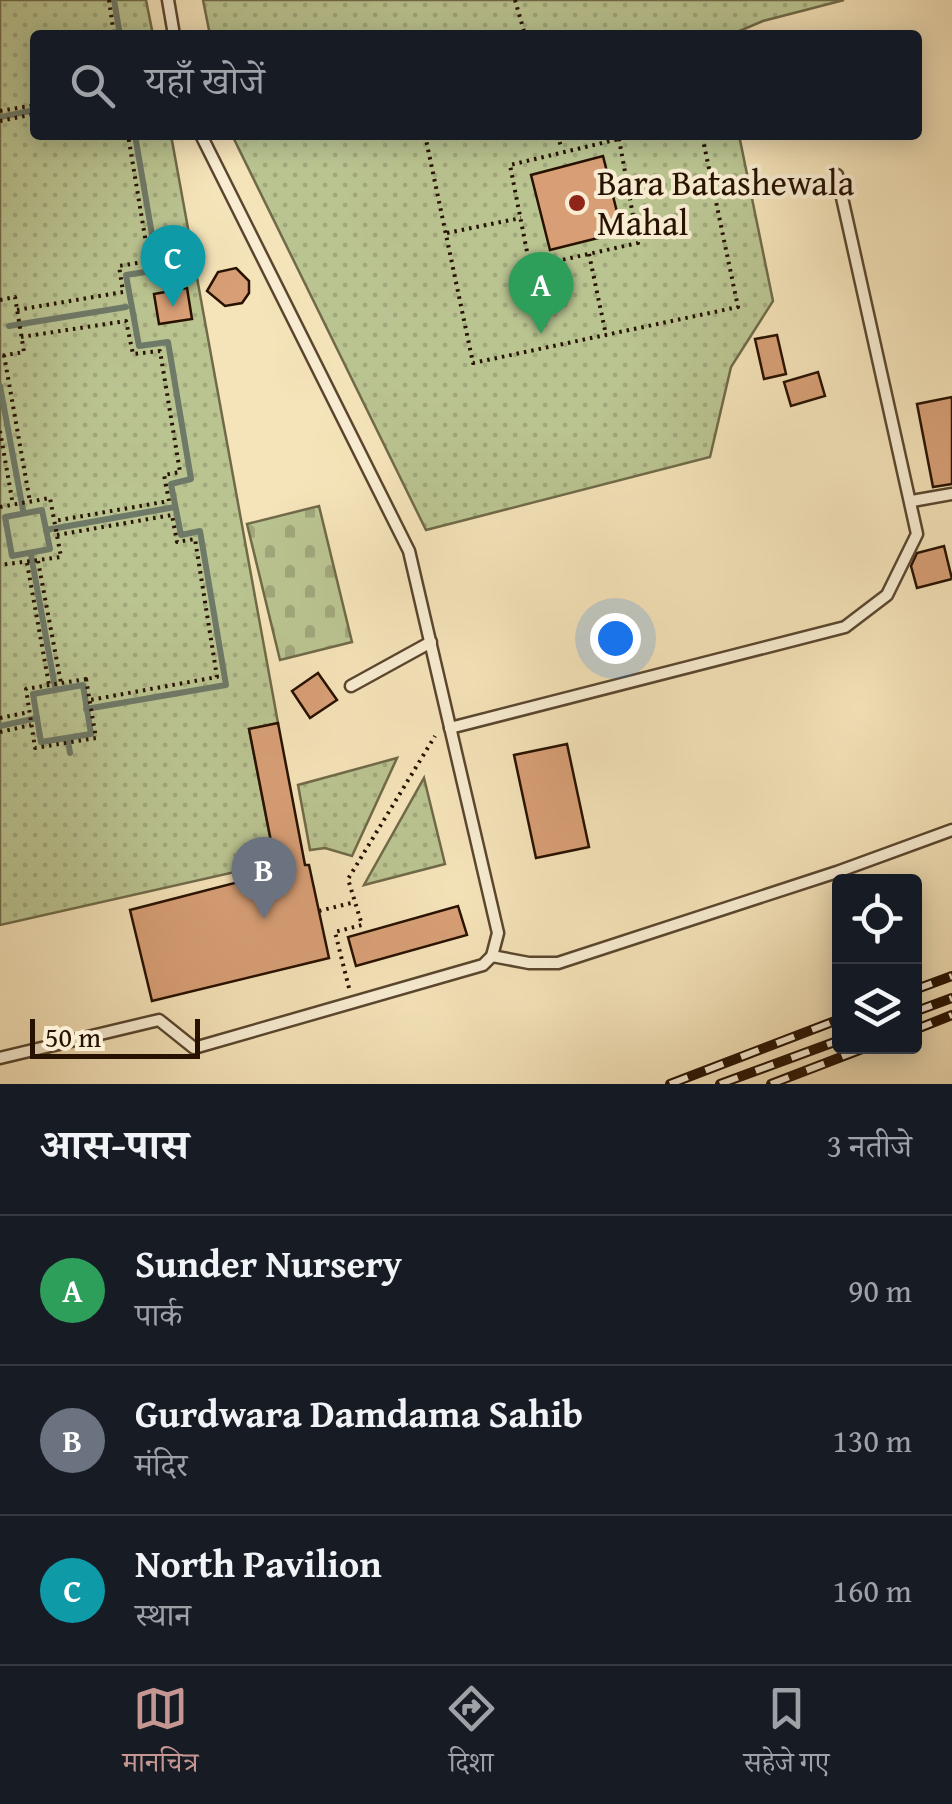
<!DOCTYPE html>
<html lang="hi">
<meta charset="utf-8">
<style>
:root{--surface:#171b24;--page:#242831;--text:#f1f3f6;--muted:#9ea1a6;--line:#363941;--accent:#c59692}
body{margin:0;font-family:"Gentium Book Plus","Noto Serif Devanagari",serif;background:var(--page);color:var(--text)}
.controls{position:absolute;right:30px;bottom:30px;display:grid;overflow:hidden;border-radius:10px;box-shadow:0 5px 25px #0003}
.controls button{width:90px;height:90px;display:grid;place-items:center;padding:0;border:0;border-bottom:2px solid var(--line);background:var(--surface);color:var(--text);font:50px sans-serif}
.scale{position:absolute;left:30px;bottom:25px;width:170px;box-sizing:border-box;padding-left:10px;border:5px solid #271100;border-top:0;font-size:28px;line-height:35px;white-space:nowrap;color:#271100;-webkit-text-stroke:8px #f8edd2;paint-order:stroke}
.you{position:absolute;left:615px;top:638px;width:35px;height:35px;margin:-25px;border:8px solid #fff;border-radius:50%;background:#1a73e8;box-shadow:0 0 0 15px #1a73e833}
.badge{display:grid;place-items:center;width:65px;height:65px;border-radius:50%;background:var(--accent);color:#fff;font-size:32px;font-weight:700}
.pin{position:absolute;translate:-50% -82px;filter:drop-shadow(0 2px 5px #0008)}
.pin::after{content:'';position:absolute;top:52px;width:35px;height:30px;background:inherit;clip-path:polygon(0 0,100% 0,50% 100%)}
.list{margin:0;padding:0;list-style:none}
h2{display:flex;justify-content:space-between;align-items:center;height:130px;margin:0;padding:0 40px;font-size:42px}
h2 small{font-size:32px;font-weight:400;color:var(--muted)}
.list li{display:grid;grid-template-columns:65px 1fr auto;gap:30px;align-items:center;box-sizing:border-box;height:150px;padding:0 40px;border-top:2px solid var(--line)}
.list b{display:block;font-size:38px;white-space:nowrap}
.list p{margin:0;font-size:32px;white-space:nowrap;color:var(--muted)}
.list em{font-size:32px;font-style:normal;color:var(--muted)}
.icon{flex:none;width:55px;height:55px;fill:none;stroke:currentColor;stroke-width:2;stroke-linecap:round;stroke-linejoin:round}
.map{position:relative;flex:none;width:952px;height:1084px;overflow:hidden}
.search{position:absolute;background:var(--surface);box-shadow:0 5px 25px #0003;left:30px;right:30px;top:30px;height:110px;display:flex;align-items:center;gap:25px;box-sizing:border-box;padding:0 35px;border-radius:10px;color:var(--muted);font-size:38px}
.sheet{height:580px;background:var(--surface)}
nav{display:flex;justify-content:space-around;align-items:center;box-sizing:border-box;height:140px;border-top:2px solid var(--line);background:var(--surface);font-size:28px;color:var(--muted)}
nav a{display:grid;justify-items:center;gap:5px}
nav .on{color:var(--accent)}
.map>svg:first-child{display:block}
.cemetery{fill:url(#cemetery-stones);stroke:#706a48;stroke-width:2.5}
.park{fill:url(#park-dots);stroke:#706a48;stroke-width:2.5}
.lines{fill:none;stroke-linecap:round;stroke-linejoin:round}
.stream{stroke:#6e7967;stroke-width:6}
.building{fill:#d89f76;stroke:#271100;stroke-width:2.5}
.lane-casing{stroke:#5a462e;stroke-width:15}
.path{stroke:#271100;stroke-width:4;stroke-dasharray:2.5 5;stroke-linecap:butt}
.lane{stroke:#f8edd2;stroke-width:10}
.rail-casing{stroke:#271100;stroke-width:10}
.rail{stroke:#f8edd2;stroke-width:6;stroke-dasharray:19;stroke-linecap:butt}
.poi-dot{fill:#8f2418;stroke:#f8edd2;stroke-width:4}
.labels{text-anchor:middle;stroke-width:8;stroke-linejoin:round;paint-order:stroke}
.poi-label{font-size:35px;fill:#271100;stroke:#f8edd2;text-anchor:start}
</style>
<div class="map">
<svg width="952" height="1084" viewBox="0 0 952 1084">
<defs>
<pattern id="cemetery-stones" width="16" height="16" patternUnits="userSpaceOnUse" patternTransform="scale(2.5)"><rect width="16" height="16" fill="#bac491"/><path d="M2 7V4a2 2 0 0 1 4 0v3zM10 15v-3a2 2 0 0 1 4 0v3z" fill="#a0a77b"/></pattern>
<pattern id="park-dots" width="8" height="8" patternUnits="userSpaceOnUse" patternTransform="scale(2.5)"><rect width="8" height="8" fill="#bac491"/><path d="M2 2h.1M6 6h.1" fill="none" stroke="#a0a77b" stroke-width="1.8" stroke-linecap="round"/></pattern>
</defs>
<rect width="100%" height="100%" fill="#f5e3b9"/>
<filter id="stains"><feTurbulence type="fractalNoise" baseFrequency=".002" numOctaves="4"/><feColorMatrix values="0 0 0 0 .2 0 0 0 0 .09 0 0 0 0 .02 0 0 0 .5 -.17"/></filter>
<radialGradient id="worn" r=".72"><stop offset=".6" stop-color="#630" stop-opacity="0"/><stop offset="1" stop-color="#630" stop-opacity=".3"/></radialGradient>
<polygon class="cemetery" points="319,506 352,642 280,660 247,524"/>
<g class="park">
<polygon points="0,0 146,0 153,35 35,35 35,135 171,135 278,723 249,729 275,863 0,925"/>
<polygon points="203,0 844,0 763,21 730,35 210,35"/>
<polygon points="232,135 739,135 773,301 731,367 710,457 426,530"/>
<polygon points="397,758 352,856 325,848 310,850 298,785"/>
<polygon points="424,778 445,864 364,885"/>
</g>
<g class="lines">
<g class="stream">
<polyline points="114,0 120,35"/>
<polyline points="0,117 35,110"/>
<polyline points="9,326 126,307"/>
<polyline points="0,386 23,510"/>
<polygon points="42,510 50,549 12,556 5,517"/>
<polyline points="46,530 175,507"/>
<polyline points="31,555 55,687"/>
<polygon points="83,685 91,734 41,742 33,694"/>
<polyline points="86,709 226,685 200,531 181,535 171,484 191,479 168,342 139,346 126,275 158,270 135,135"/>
<polyline points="0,726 37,718"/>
<polyline points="68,741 70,753"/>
</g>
</g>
<g class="building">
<polygon points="603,156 622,232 550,250 531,175"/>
<polygon points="236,268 249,281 249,293 242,303 225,306 207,291 218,272"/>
<polygon points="187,288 192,319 159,324 154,294"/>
<polygon points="777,335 786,374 764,379 755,339"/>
<polygon points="818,372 825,396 791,406 784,382"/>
<polygon points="952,397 952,484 933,487 917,404"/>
<polygon points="944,546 952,579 917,588 911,566 917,553"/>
<polygon points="318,673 337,700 310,718 292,691"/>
<polygon points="278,723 305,865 309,865 329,958 152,1001 130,910 277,872 249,729"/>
<polygon points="567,744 589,847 536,858 514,755"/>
<polygon points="458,906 467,935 356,966 348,937"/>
</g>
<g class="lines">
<defs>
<g id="lane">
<polyline points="168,0 174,35"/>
<polyline points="912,501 952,494"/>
<polyline points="351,686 431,642"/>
<polyline points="450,728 845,627 887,595 917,534 837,175"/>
<polyline points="492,956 529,963 558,963 837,872 952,830"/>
<polyline points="0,1058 159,1020 194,1048 483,965 492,956 498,933 409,551 201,135"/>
</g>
</defs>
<use href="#lane" class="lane-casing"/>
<g class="path">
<polyline points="109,0 114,35"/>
<polyline points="515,0 525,35"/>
<polyline points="0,111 35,105"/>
<polyline points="0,121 35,114"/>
<polyline points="425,135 473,363 738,307 702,135"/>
<polyline points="557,135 562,149"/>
<polygon points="619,139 638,243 530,267 510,165"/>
<polyline points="447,233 521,218"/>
<polyline points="589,254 606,335"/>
<polyline points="0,300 15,297 24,352 0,356"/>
<polyline points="17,310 123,292 119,266 149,261 128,135"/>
<polyline points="21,337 126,321 133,354 160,351 180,472 164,475 169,501 54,521"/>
<polyline points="4,355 30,502"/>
<polyline points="0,431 13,505"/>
<polyline points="0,507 50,498 61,557 0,565"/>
<polyline points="57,535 172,515 177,542 195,539 217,677 90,700"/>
<polyline points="38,561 61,683"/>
<polyline points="27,563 49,685"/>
<polygon points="86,679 96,738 35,748 26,689"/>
<polyline points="0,718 29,712"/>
<polyline points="0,732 31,725"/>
<polyline points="319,911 355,902"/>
<polyline points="349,988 335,932 362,925 348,879 435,736"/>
</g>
<use href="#lane" class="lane"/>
<defs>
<g id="rail">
<polyline points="914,990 952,976"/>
<polyline points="914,1012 952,998"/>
<polyline points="914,1030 952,1015"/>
<polyline points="670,1084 840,1019"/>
<polyline points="720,1084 840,1040"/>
<polyline points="771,1084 870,1046"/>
</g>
</defs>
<use href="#rail" class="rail-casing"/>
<use href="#rail" class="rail"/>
</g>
<circle class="poi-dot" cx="577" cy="203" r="10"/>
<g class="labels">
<g class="poi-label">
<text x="597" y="195">Bara Batashewala<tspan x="597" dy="40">Mahal</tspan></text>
</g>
</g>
<rect width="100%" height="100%" filter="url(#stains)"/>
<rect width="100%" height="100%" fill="url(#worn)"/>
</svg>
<div class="controls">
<button><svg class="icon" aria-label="locate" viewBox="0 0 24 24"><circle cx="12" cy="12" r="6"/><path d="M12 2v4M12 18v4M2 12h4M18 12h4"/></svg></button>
<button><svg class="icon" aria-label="layers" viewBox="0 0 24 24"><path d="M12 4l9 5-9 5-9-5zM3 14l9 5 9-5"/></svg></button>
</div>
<div class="scale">50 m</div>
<div class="you"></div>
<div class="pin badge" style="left:541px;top:334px;background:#2e9e5b">A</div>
<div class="pin badge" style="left:264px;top:919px;background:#6b7280">B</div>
<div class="pin badge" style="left:173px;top:307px;background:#0f9aa8">C</div>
<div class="search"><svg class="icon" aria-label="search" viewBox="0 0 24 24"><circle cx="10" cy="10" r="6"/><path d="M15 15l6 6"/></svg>यहाँ खोजें</div>
</div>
<section class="sheet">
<h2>आस-पास<small>3 नतीजे</small></h2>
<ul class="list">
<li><span class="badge" style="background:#2e9e5b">A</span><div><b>Sunder Nursery</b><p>पार्क</p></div><em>90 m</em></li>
<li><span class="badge" style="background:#6b7280">B</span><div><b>Gurdwara Damdama Sahib</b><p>मंदिर</p></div><em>130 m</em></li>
<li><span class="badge" style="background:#0f9aa8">C</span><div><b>North Pavilion</b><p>स्थान</p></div><em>160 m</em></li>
</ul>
</section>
<nav>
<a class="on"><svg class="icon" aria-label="map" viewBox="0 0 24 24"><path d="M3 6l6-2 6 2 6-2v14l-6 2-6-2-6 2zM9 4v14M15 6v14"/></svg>मानचित्र</a>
<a><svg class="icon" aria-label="directions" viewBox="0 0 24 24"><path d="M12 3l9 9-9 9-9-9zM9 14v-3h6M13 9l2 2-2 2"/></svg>दिशा</a>
<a><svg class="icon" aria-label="saved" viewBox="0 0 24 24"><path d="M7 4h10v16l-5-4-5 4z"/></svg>सहेजे गए</a>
</nav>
